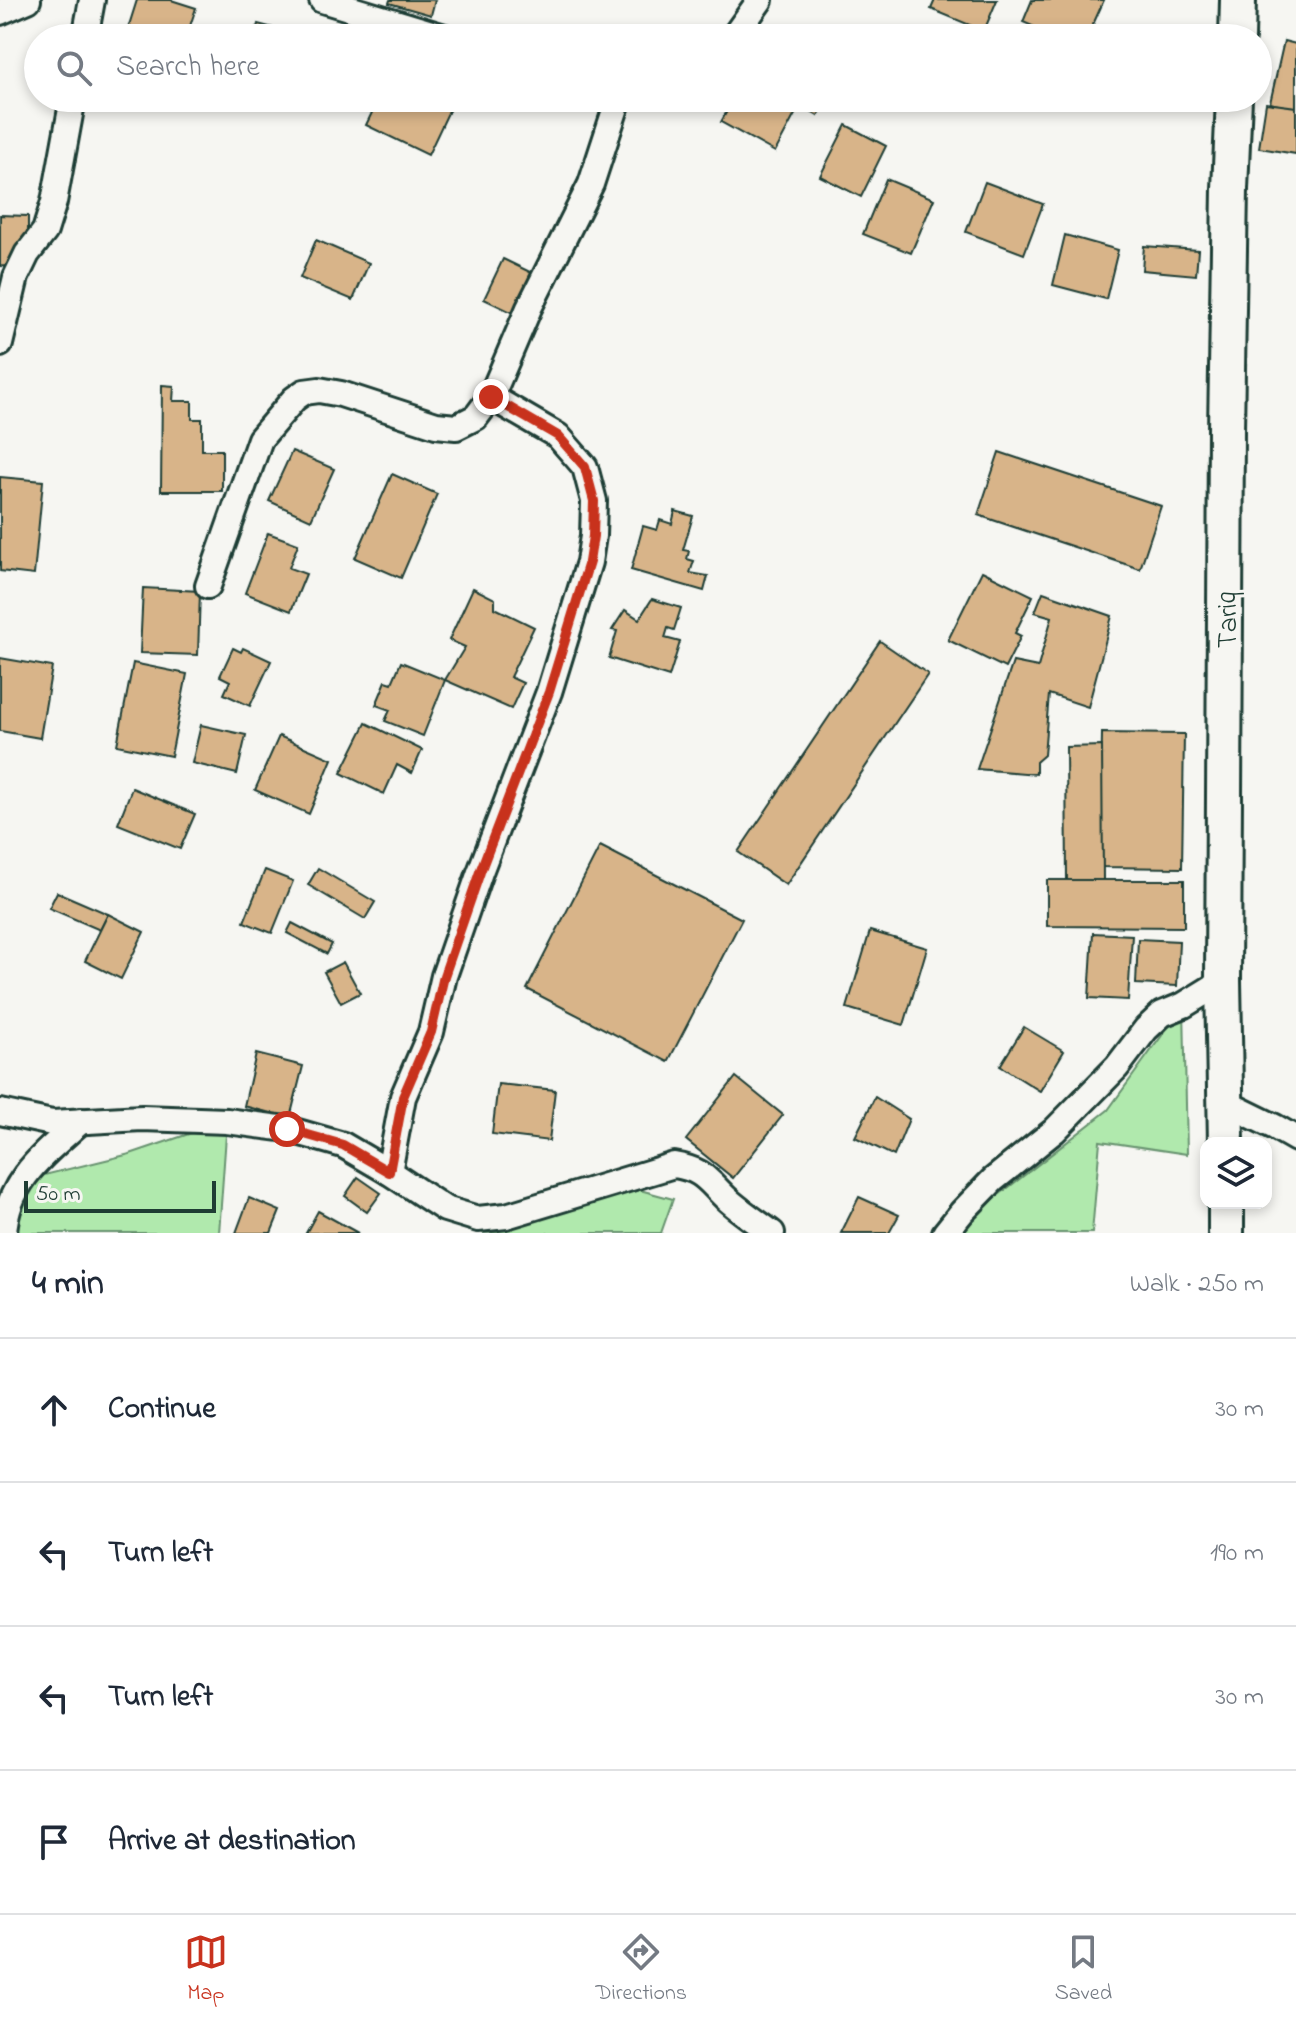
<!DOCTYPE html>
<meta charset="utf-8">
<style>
:root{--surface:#fff;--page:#f6f6f7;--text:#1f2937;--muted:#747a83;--line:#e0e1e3;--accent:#c8321e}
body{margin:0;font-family:"Indie Flower",sans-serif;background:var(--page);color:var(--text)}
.controls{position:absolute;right:24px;bottom:24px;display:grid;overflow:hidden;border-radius:16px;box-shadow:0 4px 12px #0003}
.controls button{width:72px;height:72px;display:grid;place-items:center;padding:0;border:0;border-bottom:2px solid var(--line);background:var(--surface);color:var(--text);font:40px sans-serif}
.scale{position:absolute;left:24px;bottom:20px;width:192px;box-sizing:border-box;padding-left:8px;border:4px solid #1f3d34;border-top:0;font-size:22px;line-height:28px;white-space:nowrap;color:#1f3d34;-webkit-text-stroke:6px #f6f6f2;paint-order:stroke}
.stop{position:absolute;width:24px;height:24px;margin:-18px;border:6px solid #c8321e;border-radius:50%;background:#fff}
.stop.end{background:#c8321e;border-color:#fff;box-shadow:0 2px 8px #0008}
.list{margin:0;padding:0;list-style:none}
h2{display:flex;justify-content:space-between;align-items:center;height:104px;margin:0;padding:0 32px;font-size:34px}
h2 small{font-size:26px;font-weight:400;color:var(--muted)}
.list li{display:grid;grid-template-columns:52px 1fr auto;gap:24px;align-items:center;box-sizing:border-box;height:144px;padding:0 32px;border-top:2px solid var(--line)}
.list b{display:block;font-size:30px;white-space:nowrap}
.list em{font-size:26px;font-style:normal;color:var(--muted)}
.icon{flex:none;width:44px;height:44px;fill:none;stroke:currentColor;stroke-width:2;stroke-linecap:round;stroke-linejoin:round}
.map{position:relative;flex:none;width:1296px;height:1233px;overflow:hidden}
.search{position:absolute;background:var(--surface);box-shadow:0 4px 12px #0003;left:24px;right:24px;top:24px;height:88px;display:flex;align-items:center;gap:20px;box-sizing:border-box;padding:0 28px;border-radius:44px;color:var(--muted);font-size:30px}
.sheet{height:680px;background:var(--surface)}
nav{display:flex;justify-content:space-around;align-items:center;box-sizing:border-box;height:112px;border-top:2px solid var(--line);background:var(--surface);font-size:22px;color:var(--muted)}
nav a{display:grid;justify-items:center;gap:4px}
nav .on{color:var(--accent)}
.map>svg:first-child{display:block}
.green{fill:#b0e9ad;stroke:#689370;stroke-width:2}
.building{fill:#d8b489;stroke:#1f3d34;stroke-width:2}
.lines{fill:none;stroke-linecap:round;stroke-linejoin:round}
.street-casing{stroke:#1f3d34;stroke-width:30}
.secondary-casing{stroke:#1f3d34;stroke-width:40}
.street{stroke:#f6f6f2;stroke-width:24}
.secondary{stroke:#f6f6f2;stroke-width:34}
.route{stroke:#c8321e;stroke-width:10}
.labels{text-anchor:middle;stroke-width:6;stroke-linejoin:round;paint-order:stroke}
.street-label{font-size:28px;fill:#1f3d34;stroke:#f6f6f2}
</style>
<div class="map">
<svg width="1296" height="1233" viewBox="0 0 1296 1233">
<rect width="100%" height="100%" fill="#f6f6f2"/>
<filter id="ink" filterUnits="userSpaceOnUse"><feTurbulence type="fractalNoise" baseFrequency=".0125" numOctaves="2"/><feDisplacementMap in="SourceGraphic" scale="16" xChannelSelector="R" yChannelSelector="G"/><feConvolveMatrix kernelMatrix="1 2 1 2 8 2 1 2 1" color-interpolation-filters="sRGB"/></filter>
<g filter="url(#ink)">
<g class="green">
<polygon points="1184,1005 1187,1154 1100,1141 1092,1233 950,1233 1108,1110"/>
<polygon points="227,1121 219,1233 16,1233 17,1215 40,1176 130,1154"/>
<polygon points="614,1183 673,1199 661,1233 482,1233"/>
</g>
<g class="building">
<polygon points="137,0 171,0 196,8 186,38 125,38"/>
<polygon points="390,0 435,0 431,15 389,3"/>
<polygon points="935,0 997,0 984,31 931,9"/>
<polygon points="1032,0 1104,0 1087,38 1060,38 1023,22"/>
<polygon points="258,24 300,35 299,38 254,38"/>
<polygon points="1284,41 1296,44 1296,109 1270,103"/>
<polygon points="379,98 455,98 428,155 366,125"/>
<polygon points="734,98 787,98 800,105 775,152 721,122"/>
<polygon points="803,98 828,98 818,116 799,105"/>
<polygon points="1266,103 1296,107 1296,154 1259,148"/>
<polygon points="846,125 886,146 861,197 820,176"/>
<polygon points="886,179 934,199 911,253 863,234"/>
<polygon points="985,182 1043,204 1024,254 966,232"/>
<polygon points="0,215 28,216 28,267 0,266"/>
<polygon points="1065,235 1118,250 1106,299 1053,285"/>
<polygon points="316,240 369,263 353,300 300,278"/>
<polygon points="1144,246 1198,250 1196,275 1142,270"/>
<polygon points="503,259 532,273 513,313 484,299"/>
<polygon points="162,385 174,386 173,401 192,401 192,419 202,419 202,450 222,450 222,491 161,491"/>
<polygon points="292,451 334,469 311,520 269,501"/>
<polygon points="999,452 1161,506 1140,569 978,515"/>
<polygon points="392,474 437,494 401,578 355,558"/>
<polygon points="0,477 43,481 34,575 0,571"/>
<polygon points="675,511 693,516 683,550 689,551 687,559 694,561 690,573 708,576 704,591 631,570 643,526 657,530 660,520 672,524"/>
<polygon points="268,533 298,544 289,568 306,574 291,611 245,593"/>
<polygon points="982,571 1033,596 1015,633 1021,636 1005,668 948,640"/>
<polygon points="143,588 200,591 198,655 140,653"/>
<polygon points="473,588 495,599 495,608 534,627 510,677 523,683 511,709 445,680 465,647 449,640"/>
<polygon points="1043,592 1112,616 1088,707 1049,694 1044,755 1036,762 1036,774 977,769 1013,662 1038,667 1052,617 1035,612"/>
<polygon points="652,599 681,608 674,630 668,628 665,638 680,642 669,677 609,658 617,631 612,630 625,610 639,619"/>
<polygon points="880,641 928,674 786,885 738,852"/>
<polygon points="233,648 241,652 243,648 271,661 250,706 224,694 230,681 220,676"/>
<polygon points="0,658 52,667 40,738 0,731"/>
<polygon points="401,662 445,680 423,736 385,721 390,710 376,705 386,681 392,683"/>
<polygon points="133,663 187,674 171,756 117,745"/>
<polygon points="366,723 422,750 412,773 397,765 384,794 341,773"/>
<polygon points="201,725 246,735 237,774 192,763"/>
<polygon points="1102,733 1184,734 1182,868 1100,867"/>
<polygon points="279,736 332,759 309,814 255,790"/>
<polygon points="1102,746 1103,880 1067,880 1066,747"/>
<polygon points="132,788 195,814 180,849 118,824"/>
<polygon points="600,846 742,919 668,1062 527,989"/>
<polygon points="318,868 375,902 365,919 308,885"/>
<polygon points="265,870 293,881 272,933 244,922"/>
<polygon points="1047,880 1184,880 1184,927 1047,926"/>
<polygon points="57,892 108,914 100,930 49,908"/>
<polygon points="108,914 144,932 121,979 85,961"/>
<polygon points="292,923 332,944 327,954 287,933"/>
<polygon points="870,931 927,948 904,1025 847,1008"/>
<polygon points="1093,933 1132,935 1128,1000 1089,998"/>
<polygon points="1138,939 1179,941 1177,986 1136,984"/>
<polygon points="343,962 360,993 341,1003 324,972"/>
<polygon points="1024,1027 1064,1051 1040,1091 1000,1066"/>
<polygon points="256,1054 303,1066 290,1118 244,1106"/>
<polygon points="736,1077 783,1115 733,1178 686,1140"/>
<polygon points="498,1084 555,1090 549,1141 492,1134"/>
<polygon points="875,1097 909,1119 894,1156 855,1137"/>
<polygon points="358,1177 381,1193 367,1212 345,1196"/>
<polygon points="859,1197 899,1215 889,1233 841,1233"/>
<polygon points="249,1198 280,1211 271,1233 236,1233"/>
<polygon points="318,1211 358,1233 306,1233"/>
</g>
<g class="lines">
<defs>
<g id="street">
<polyline points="322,0 448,38"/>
<polyline points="0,12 28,0"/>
<polyline points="85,38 92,0"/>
<polyline points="733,38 760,0"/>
<polyline points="0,344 16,277 27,254 45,231 54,202 73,98"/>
<polyline points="208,586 260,439 294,399 304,392 319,390 341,394 436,425 456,427 476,417 491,397 529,308 591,184 619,98"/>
<polyline points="1226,1103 1275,1127 1296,1139"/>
<path d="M0,1112L52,1123L142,1118L227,1121L287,1129L343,1145L389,1172L445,1209L478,1219L506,1216L674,1165C704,1170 706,1179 726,1198C740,1211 757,1222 772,1233"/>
<polyline points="389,1172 403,1097 431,1032 444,976 480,872 549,692 589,562 593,536 594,501 585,467 558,436 491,397"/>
<path d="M4,1233C7,1181 44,1154 81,1121"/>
<polyline points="945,1233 962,1212 993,1180 1054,1131 1117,1067 1146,1029 1162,1014 1184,1005 1223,981"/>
</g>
<g id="secondary">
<polyline points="1237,38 1238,0"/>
<polyline points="1226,1143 1223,981 1226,430 1230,189 1234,98"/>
<polyline points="1226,1203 1226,1233"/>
</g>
</defs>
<use href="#street" class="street-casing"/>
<use href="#secondary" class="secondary-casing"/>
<use href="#street" class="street"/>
<use href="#secondary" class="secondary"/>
</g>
</g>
<g class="lines" filter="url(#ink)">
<polyline class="route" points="287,1129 343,1145 389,1172 403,1097 431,1032 444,976 480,872 549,692 589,562 593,536 594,501 585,467 558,436 491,397"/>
</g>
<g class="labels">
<g class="street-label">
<text transform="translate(1226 620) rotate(-90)" y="10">Tariq</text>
</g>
</g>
</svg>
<div class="controls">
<button><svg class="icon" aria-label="layers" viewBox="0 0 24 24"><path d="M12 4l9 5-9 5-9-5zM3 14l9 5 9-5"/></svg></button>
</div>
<div class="scale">50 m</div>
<div class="stop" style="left:287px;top:1129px"></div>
<div class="stop end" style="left:491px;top:397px"></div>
<div class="search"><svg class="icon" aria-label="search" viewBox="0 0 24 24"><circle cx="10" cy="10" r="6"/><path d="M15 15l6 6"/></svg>Search here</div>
</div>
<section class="sheet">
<h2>4 min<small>Walk · 250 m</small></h2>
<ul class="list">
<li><svg class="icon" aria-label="ahead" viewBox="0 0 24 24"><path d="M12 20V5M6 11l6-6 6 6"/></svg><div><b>Continue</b></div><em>30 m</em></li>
<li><svg class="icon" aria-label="left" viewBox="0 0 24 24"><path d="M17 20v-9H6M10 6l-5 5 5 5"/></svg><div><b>Turn left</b></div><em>190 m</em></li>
<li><svg class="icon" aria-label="left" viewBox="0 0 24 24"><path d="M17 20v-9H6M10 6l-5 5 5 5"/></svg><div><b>Turn left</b></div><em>30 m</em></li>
<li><svg class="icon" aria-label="arrive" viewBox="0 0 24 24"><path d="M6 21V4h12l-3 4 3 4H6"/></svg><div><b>Arrive at destination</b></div></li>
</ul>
</section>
<nav>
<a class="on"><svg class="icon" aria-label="map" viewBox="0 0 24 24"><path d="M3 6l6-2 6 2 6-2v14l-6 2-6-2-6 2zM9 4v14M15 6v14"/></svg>Map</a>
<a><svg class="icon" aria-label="directions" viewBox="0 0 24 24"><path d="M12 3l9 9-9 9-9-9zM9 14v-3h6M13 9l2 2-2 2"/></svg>Directions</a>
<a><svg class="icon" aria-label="saved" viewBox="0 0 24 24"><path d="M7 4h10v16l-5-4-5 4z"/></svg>Saved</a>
</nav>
